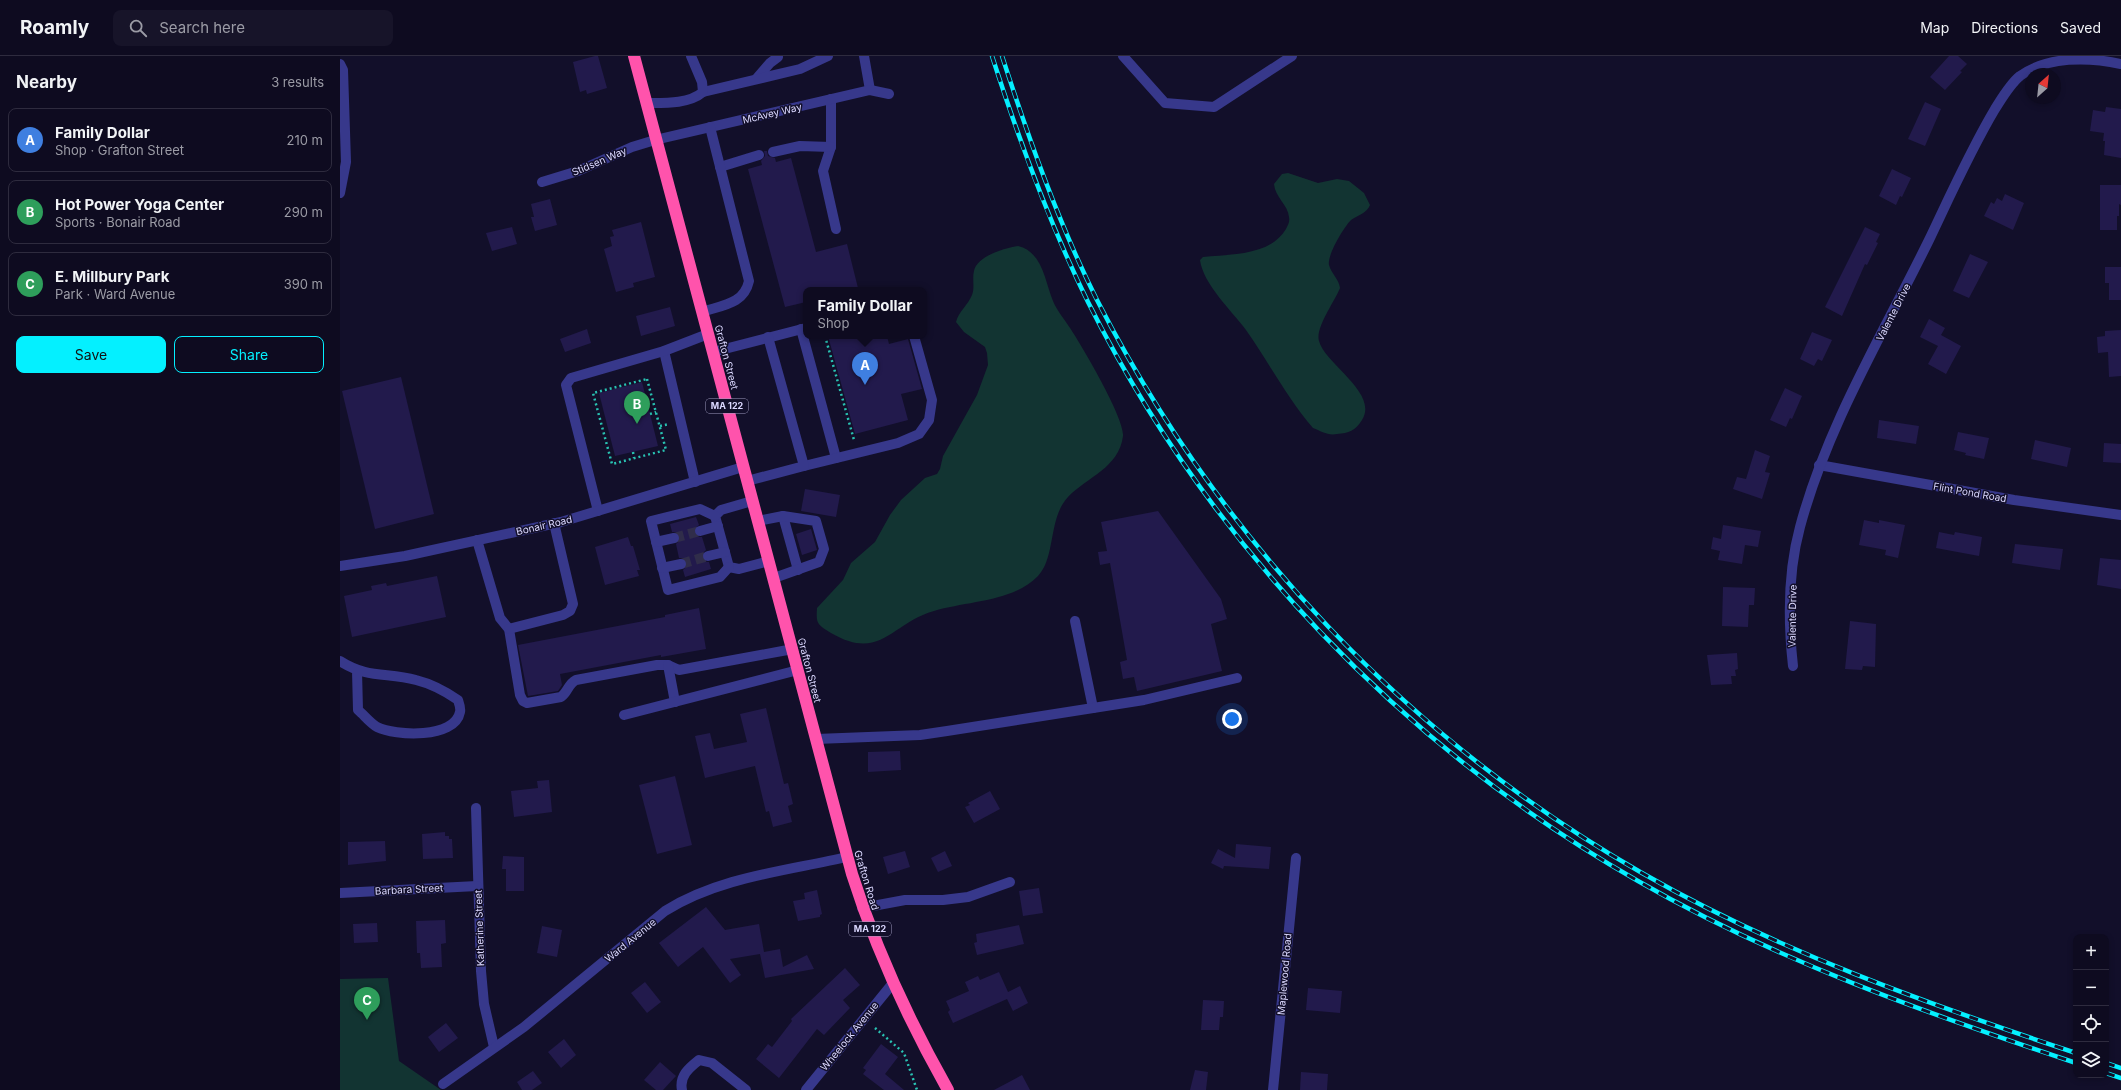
<!DOCTYPE html>
<meta charset="utf-8">
<style>
:root{--surface:#0e0b20;--page:#171429;--text:#f1f3f6;--muted:#9b9ba5;--line:#2e2b3e;--accent:#04f0ff}
body{margin:0;font-family:Inter,sans-serif;background:var(--page);color:var(--text)}
.controls{position:absolute;right:12px;bottom:12px;display:grid;overflow:hidden;border-radius:8px;box-shadow:0 2px 6px #0003}
.controls button{width:36px;height:36px;display:grid;place-items:center;padding:0;border:0;border-bottom:1px solid var(--line);background:var(--surface);color:var(--text);font:20px sans-serif}
.compass{position:absolute;left:1685px;top:12px;width:36px;height:36px;border-radius:50%;background:var(--surface);box-shadow:0 2px 6px #0003;rotate:27deg}
.you{position:absolute;left:892px;top:663px;width:14px;height:14px;margin:-10px;border:3px solid #fff;border-radius:50%;background:#1a73e8;box-shadow:0 0 0 6px #1a73e833}
.badge{display:grid;place-items:center;width:26px;height:26px;border-radius:50%;background:var(--accent);color:#fff;font-size:13px;font-weight:700}
.pin{position:absolute;translate:-50% -33px;filter:drop-shadow(0 1px 2px #0008)}
.pin::after{content:'';position:absolute;top:21px;width:14px;height:12px;background:inherit;clip-path:polygon(0 0,100% 0,50% 100%)}
.popup{position:absolute;left:463px;top:231px;width:124px;height:52px;box-sizing:border-box;display:grid;place-content:center;border-radius:8px;background:var(--surface);filter:drop-shadow(0 1px 3px #0005);font-size:13px;white-space:nowrap;color:var(--muted)}
.popup b{font-size:15px;color:var(--text)}
.popup::after{content:'';position:absolute;left:50%;top:100%;margin-left:-8px;border:8px solid transparent;border-top-color:var(--surface)}
.list{margin:0;padding:0;list-style:none}
h2{display:flex;justify-content:space-between;align-items:center;height:52px;margin:0;padding:0 16px;font-size:17px}
h2 small{font-size:13px;font-weight:400;color:var(--muted)}
.list li{display:grid;grid-template-columns:26px 1fr auto;gap:12px;align-items:center;box-sizing:border-box;height:64px;margin:0 8px 8px;padding:0 8px;border:1px solid var(--line);border-radius:8px}
.list b{display:block;font-size:15px;white-space:nowrap}
.list p{margin:0;font-size:13px;white-space:nowrap;color:var(--muted)}
.list em{font-size:13px;font-style:normal;color:var(--muted)}
.actions{display:flex;gap:8px;padding:12px 16px}
.actions a{flex:1;padding:9px 0;border:1px solid var(--accent);border-radius:8px;text-align:center;font-size:14px;color:var(--accent)}
.actions .main{background:var(--accent);color:#111}
.icon{flex:none;width:22px;height:22px;fill:none;stroke:currentColor;stroke-width:2;stroke-linecap:round;stroke-linejoin:round}
.map{position:relative;flex:none;width:1781px;height:1034px;overflow:hidden}
header{display:flex;align-items:center;gap:24px;box-sizing:border-box;height:56px;padding:0 20px;background:var(--surface);border-bottom:1px solid var(--line)}
header strong{font-size:19px}
nav{display:flex;gap:22px;margin-inline-start:auto;font-size:14px}
.search{width:280px;height:36px;background:var(--page);display:flex;align-items:center;gap:10px;box-sizing:border-box;padding:0 14px;border-radius:8px;color:var(--muted);font-size:15px}
main{display:flex}
aside{flex:1;background:var(--surface)}
.map>svg:first-child{display:block}
.green{fill:#123432}
.building{fill:#221a4c}
.lines{fill:none;stroke-linecap:round;stroke-linejoin:round}
.minor-tunnel{stroke:#302d4a;stroke-width:10;stroke-dasharray:10 5;stroke-linecap:butt}
.path{stroke:#29c2b2;stroke-width:2.5;stroke-dasharray:2 3;stroke-linecap:butt}
.minor{stroke:#37388b;stroke-width:10}
.highway{stroke:#ff53ac;stroke-width:12}
.rail-casing{stroke:#04f0ff;stroke-width:4.5}
.rail{stroke:#120f2a;stroke-width:3;stroke-dasharray:9;stroke-linecap:butt}
.labels{text-anchor:middle;stroke-width:3;stroke-linejoin:round;paint-order:stroke}
.shield{fill:#120f2a;stroke:#9f9cbf;stroke-width:1}
.shield-label{font-size:9px;font-weight:bold;fill:#dbd8ff}
.street-label{font-size:10px;fill:#dbd8ff;stroke:#120f2a}
</style>
<header>
<strong>Roamly</strong>
<div class="search"><svg class="icon" aria-label="search" viewBox="0 0 24 24"><circle cx="10" cy="10" r="6"/><path d="M15 15l6 6"/></svg>Search here</div>
<nav><a>Map</a><a>Directions</a><a>Saved</a></nav>
</header>
<main>
<aside>
<h2>Nearby<small>3 results</small></h2>
<ul class="list">
<li><span class="badge" style="background:#3f7fe0">A</span><div><b>Family Dollar</b><p>Shop · Grafton Street</p></div><em>210 m</em></li>
<li><span class="badge" style="background:#2e9e5b">B</span><div><b>Hot Power Yoga Center</b><p>Sports · Bonair Road</p></div><em>290 m</em></li>
<li><span class="badge" style="background:#2e9e5b">C</span><div><b>E. Millbury Park</b><p>Park · Ward Avenue</p></div><em>390 m</em></li>
</ul>
<div class="actions"><a class="main">Save</a><a>Share</a></div>
</aside>
<div class="map">
<svg width="1781" height="1034" viewBox="0 0 1781 1034">
<rect width="100%" height="100%" fill="#120f2a"/>
<g class="green">
<path d="M948,117L978,127L997,123L1009,125L1024,137L1030,149C1027,157 1018,159 1011,164C1004,171 987,199 989,209C991,217 999,223 1000,232C995,245 975,272 979,285C985,308 1039,337 1022,364C1015,375 1009,377 997,378C988,380 981,375 973,372C948,343 929,307 906,274C892,255 863,228 860,204L863,201C890,198 930,200 946,173C948,169 950,166 949,161C948,149 935,141 934,128L942,118Z"/>
<path d="M678,190C703,196 705,226 713,245C717,255 725,264 730,272C742,290 785,363 783,380C779,412 747,421 728,441C708,462 716,501 698,520C673,546 627,545 594,555C551,567 541,606 491,577C477,568 476,568 477,552L503,524L511,507L535,486L550,459L561,444L585,422L597,418L600,413L603,400L637,339L648,309L647,297L645,291L624,276L616,266C619,255 628,249 632,239C635,232 632,222 634,215C637,200 665,192 678,190Z"/>
<polygon points="48,922 59,1005 101,1034 0,1034 0,923"/>
</g>
<g class="building">
<polygon points="255,0 258,0 267,32 247,38 246,34 240,36 233,6"/>
<polygon points="1609,0 1618,0 1627,8 1620,15 1622,16 1605,34 1590,21"/>
<polygon points="1585,46 1601,53 1585,90 1568,83"/>
<polygon points="1766,51 1781,53 1781,102 1764,99 1765,85 1763,85 1764,77 1750,75 1753,54 1765,56"/>
<polygon points="424,95 427,95 428,100 435,102 436,106 451,102 476,196 507,188 518,232 510,234 466,234 466,246 445,251 408,113 422,109 421,105 425,100"/>
<polygon points="1552,113 1571,122 1562,141 1560,140 1556,149 1539,140"/>
<polygon points="1760,129 1781,129 1781,149 1779,148 1779,160 1777,160 1777,174 1760,174"/>
<polygon points="1665,138 1684,147 1673,174 1644,160 1651,146 1654,148 1657,142 1662,145"/>
<polygon points="210,143 217,169 195,175 191,161 194,161 191,148"/>
<polygon points="301,166 315,221 293,227 294,231 276,236 264,193 272,190 270,181 274,180 272,174"/>
<polygon points="172,171 177,188 152,195 146,177"/>
<polygon points="1525,171 1540,178 1536,186 1538,187 1527,209 1525,208 1502,260 1485,251"/>
<polygon points="1630,198 1648,206 1629,242 1613,235"/>
<polygon points="1765,211 1781,211 1781,244 1769,244 1769,227 1765,227"/>
<polygon points="330,251 335,270 301,280 296,260"/>
<polygon points="1589,263 1605,272 1601,279 1621,290 1606,318 1588,308 1598,290 1580,281"/>
<polygon points="247,273 251,287 225,296 220,283"/>
<polygon points="1781,274 1781,320 1769,321 1768,296 1758,297 1757,281 1765,280 1765,275"/>
<polygon points="1472,276 1492,284 1482,305 1478,303 1474,310 1460,303"/>
<polygon points="488,280 547,280 549,288 568,283 582,333 561,338 568,364 515,378"/>
<polygon points="61,321 94,458 35,473 2,335"/>
<polygon points="302,326 318,390 275,400 259,337"/>
<polygon points="1445,332 1462,340 1452,363 1450,362 1446,371 1430,364"/>
<polygon points="1539,364 1579,370 1576,388 1537,382"/>
<polygon points="1618,376 1649,382 1644,403 1625,399 1626,397 1614,394"/>
<polygon points="1695,384 1731,392 1727,411 1691,403"/>
<polygon points="1764,387 1781,388 1781,407 1763,406"/>
<polygon points="1415,394 1430,400 1425,416 1430,417 1422,443 1393,433 1397,421 1406,423"/>
<polygon points="465,433 500,439 496,461 461,455"/>
<polygon points="818,455 881,543 887,563 871,568 882,615 797,635 794,621 783,623 780,606 787,604 770,507 760,509 758,496 767,495 761,466"/>
<polygon points="356,461 359,469 354,473 354,477 358,481 362,481 366,494 362,498 362,502 366,506 369,506 371,513 345,521 343,514 347,510 347,506 343,502 339,502 336,488 340,484 340,480 336,476 332,476 330,468"/>
<polygon points="1524,464 1539,467 1539,464 1565,469 1558,502 1545,499 1546,494 1519,489"/>
<polygon points="1383,469 1421,475 1418,491 1405,489 1402,508 1378,504 1380,495 1371,493 1373,481 1381,483"/>
<polygon points="471,473 477,494 462,499 456,478"/>
<polygon points="1599,476 1614,479 1615,476 1642,481 1639,500 1596,492"/>
<polygon points="288,481 291,490 293,490 300,514 297,514 299,520 265,529 255,491"/>
<polygon points="1675,488 1723,493 1720,514 1672,507"/>
<polygon points="1760,502 1781,504 1781,533 1757,529"/>
<polygon points="97,520 106,561 12,581 4,540 32,534 31,530 46,527 47,530"/>
<polygon points="1383,531 1415,532 1414,549 1409,549 1408,571 1382,570"/>
<polygon points="359,552 366,593 321,601 321,599 220,618 222,629 218,635 188,640 178,589 325,561 325,559"/>
<polygon points="1510,565 1536,568 1535,611 1523,610 1522,614 1505,613"/>
<polygon points="1397,597 1398,613 1395,614 1396,620 1391,620 1392,628 1371,629 1367,599"/>
<polygon points="426,652 444,728 448,727 453,748 448,750 452,766 433,771 429,755 426,756 415,710 365,722 355,680 370,677 374,693 407,686 400,658"/>
<polygon points="560,695 561,714 528,716 528,696"/>
<polygon points="335,720 352,789 317,798 299,729"/>
<polygon points="209,724 212,756 174,761 171,735 198,732 197,725"/>
<polygon points="650,735 660,753 634,767 625,751 630,749 628,747"/>
<polygon points="105,776 105,780 109,780 109,783 112,783 113,802 83,803 82,778"/>
<polygon points="45,785 46,805 8,809 8,786"/>
<polygon points="896,788 931,791 929,813 884,810 883,813 871,807 878,793 895,802"/>
<polygon points="565,795 570,811 548,818 543,801"/>
<polygon points="605,795 612,810 598,816 591,802"/>
<polygon points="163,800 184,801 184,835 166,835 166,813 162,813"/>
<polygon points="699,832 703,857 683,860 679,835"/>
<polygon points="477,834 482,858 480,859 480,861 458,865 453,845 465,843 464,837"/>
<polygon points="366,851 385,874 419,868 424,896 440,893 443,911 467,899 474,913 425,922 420,898 390,903 401,919 390,927 363,891 338,911 319,887"/>
<polygon points="105,864 106,887 101,888 102,911 81,912 80,897 77,897 76,865"/>
<polygon points="37,867 38,886 14,887 13,868"/>
<polygon points="679,869 684,888 637,899 634,887 637,886 636,878"/>
<polygon points="202,870 222,874 217,901 197,897"/>
<polygon points="505,912 520,929 503,944 510,952 484,979 477,973 439,1022 416,1003 428,988 432,991 452,965 451,963"/>
<polygon points="659,916 668,936 680,930 688,947 673,955 667,943 613,967 608,956 610,954 606,945 629,935 625,926 638,920 640,924"/>
<polygon points="305,926 321,946 307,957 291,937"/>
<polygon points="968,932 1002,935 1000,957 966,954"/>
<polygon points="863,944 884,945 883,961 880,961 879,974 861,974"/>
<polygon points="106,967 118,982 99,996 88,981"/>
<polygon points="224,983 236,999 221,1012 208,996"/>
<polygon points="541,988 558,1001 545,1018 564,1034 544,1034 523,1018 526,1014 523,1012"/>
<polygon points="320,1006 336,1020 323,1034 316,1034 304,1024"/>
<polygon points="855,1014 868,1016 866,1034 850,1034"/>
<polygon points="193,1015 202,1027 192,1034 182,1034 177,1026"/>
<polygon points="961,1016 988,1018 987,1034 960,1034"/>
<polygon points="682,1019 690,1034 654,1034"/>
</g>
<g class="lines">
<g class="minor-tunnel">
<polyline points="334,482 360,475"/>
<polyline points="341,508 368,500"/>
</g>
<g class="path">
<polyline points="485,280 514,384"/>
<polygon points="307,323 326,394 272,408 253,337"/>
<polyline points="310,358 316,356"/>
<polyline points="320,370 329,368"/>
<polyline points="293,396 294,402"/>
<polyline points="535,972 564,997 577,1034"/>
</g>
<g class="minor">
<polyline points="524,0 530,34"/>
<polyline points="783,0 825,47 874,51 952,0"/>
<polyline points="0,8 3,14 6,106 0,137"/>
<polyline points="417,22 430,7 438,1"/>
<polyline points="363,36 460,13 488,0"/>
<polyline points="491,43 491,91 483,115 496,173"/>
<path d="M307,47C325,47 349,48 363,36L362,26L351,0"/>
<polyline points="433,96 460,90 491,91"/>
<polyline points="380,111 419,99"/>
<polyline points="202,126 238,115 292,91 315,84 530,34 549,38"/>
<path d="M362,256C383,249 404,248 409,225L370,71"/>
<polyline points="461,273 496,402"/>
<polyline points="324,295 355,426"/>
<polyline points="373,296 466,272"/>
<polyline points="1479,409 1674,444 1781,459"/>
<polyline points="464,410 558,387 579,378 589,364 592,344 574,280"/>
<polyline points="407,425 464,410 428,281"/>
<polyline points="412,445 381,454 375,460 389,511 399,513 429,505"/>
<polyline points="258,455 226,329 231,322 324,295 368,278"/>
<polyline points="375,460 360,453 311,465 328,534 380,521 389,511"/>
<polyline points="443,460 458,514"/>
<polyline points="418,465 443,460 476,465 484,493 479,506 434,522"/>
<polyline points="360,475 378,470"/>
<path d="M137,484L160,562L169,573L180,639L183,645L187,647L221,641C228,636 228,628 236,624L317,609H328L339,614L453,593"/>
<polyline points="316,486 334,482"/>
<polyline points="368,500 385,496"/>
<polyline points="0,510 65,500 221,466 403,411"/>
<polyline points="322,512 341,508"/>
<polyline points="735,565 753,652"/>
<polyline points="169,573 223,559 230,555 233,548 214,467"/>
<path d="M0,605C28,623 47,616 76,624C92,628 105,635 118,644C119,647 121,652 120,656C115,683 55,680 37,671C30,667 24,659 18,654L17,615"/>
<polyline points="328,609 335,646"/>
<path d="M1453,610C1448,565 1448,515 1460,471C1487,370 1543,278 1589,184C1610,140 1630,95 1655,53C1662,42 1670,28 1680,20C1708,0 1748,1 1781,8"/>
<polyline points="284,659 458,614"/>
<polyline points="476,683 580,679 607,675 804,644 897,622"/>
<polyline points="136,752 141,915 144,948 154,991"/>
<polyline points="0,837 137,830"/>
<polyline points="522,852 565,844 603,844 628,841 670,826"/>
<path d="M103,1028L184,971L325,855C379,821 446,815 507,801"/>
<path d="M342,1034C339,1020 349,1012 359,1004L372,1007L406,1034"/>
<polyline points="466,1034 553,927"/>
<polyline points="933,1034 956,802"/>
</g>
<path class="highway" d="M294,0L512,818C536,894 569,965 608,1034"/>
<defs>
<g id="rail">
<path d="M652,0C679,84 709,167 748,246C870,489 1063,691 1298,825C1435,904 1586,957 1736,1007"/>
<path d="M662,0C689,83 718,166 757,244C880,484 1068,683 1302,817C1438,895 1588,948 1736,997"/>
<polyline points="1766,1007 1781,1012"/>
<polyline points="1766,1017 1781,1022"/>
</g>
</defs>
<use href="#rail" class="rail-casing"/>
<use href="#rail" class="rail"/>
</g>
<g class="labels">
<g class="shield">
<rect x="366" y="343" width="42" height="14" rx="3"/>
<rect x="509" y="866" width="42" height="14" rx="3"/>
</g>
<g class="shield-label">
<text x="387" y="353">MA 122</text>
<text x="530" y="876">MA 122</text>
</g>
<g class="street-label">
<text transform="translate(432 57) rotate(-13)" y="4">McAvey Way</text>
<text transform="translate(259 105) rotate(-23)" y="4">Stidsen Way</text>
<text transform="translate(1553 256) rotate(-63)" y="4">Valente Drive</text>
<text transform="translate(387 301) rotate(75)" y="4">Grafton Street</text>
<text transform="translate(1630 436) rotate(10)" y="4">Flint Pond Road</text>
<text transform="translate(204 469) rotate(-13)" y="4">Bonair Road</text>
<text transform="translate(1452 560) rotate(-89)" y="4">Valente Drive</text>
<text transform="translate(470 614) rotate(75)" y="4">Grafton Street</text>
<text transform="translate(527 824) rotate(73)" y="4">Grafton Road</text>
<text transform="translate(69 833) rotate(-3)" y="4">Barbara Street</text>
<text transform="translate(139 872) rotate(-92)" y="4">Katherine Street</text>
<text transform="translate(290 884) rotate(-39)" y="4">Ward Avenue</text>
<text transform="translate(944 918) rotate(-85)" y="4">Maplewood Road</text>
<text transform="translate(509 980) rotate(-51)" y="4">Wheelock Avenue</text>
</g>
</g>
</svg>
<div class="controls">
<button>+</button>
<button>−</button>
<button><svg class="icon" aria-label="locate" viewBox="0 0 24 24"><circle cx="12" cy="12" r="6"/><path d="M12 2v4M12 18v4M2 12h4M18 12h4"/></svg></button>
<button><svg class="icon" aria-label="layers" viewBox="0 0 24 24"><path d="M12 4l9 5-9 5-9-5zM3 14l9 5 9-5"/></svg></button>
</div>
<svg class="compass" viewBox="-18 -18 36 36"><path d="M0-13l5 13h-10z" fill="#e53935"/><path d="M0 13l5-13h-10z" fill="#9b9ba5"/></svg>
<div class="you"></div>
<div class="pin badge" style="left:525px;top:329px;background:#3f7fe0">A</div>
<div class="popup"><b>Family Dollar</b>Shop</div>
<div class="pin badge" style="left:297px;top:368px;background:#2e9e5b">B</div>
<div class="pin badge" style="left:27px;top:964px;background:#2e9e5b">C</div>
</div>
</main>
